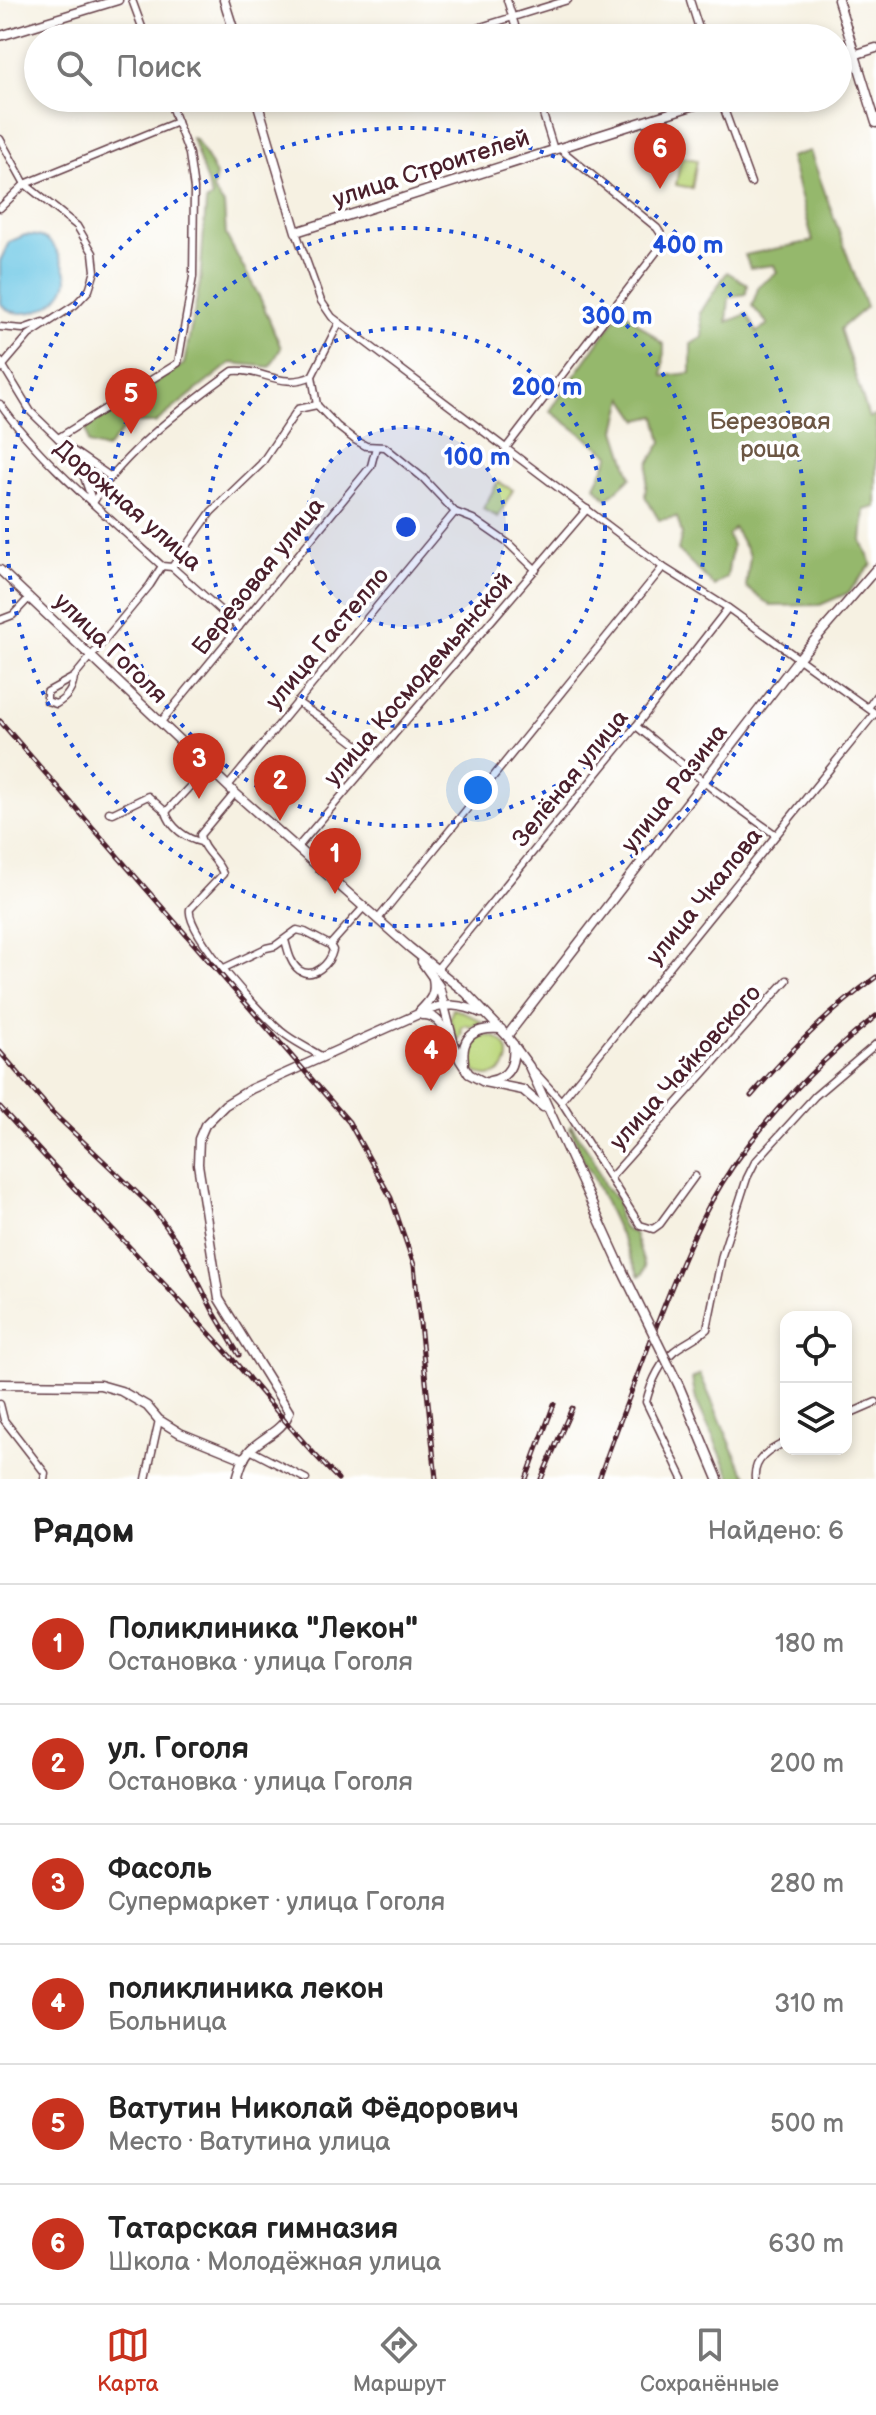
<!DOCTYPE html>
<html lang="ru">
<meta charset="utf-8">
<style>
:root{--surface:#fff;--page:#f6f6f6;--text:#222;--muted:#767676;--line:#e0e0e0;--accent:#c8321e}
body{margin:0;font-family:"Balsamiq Sans",sans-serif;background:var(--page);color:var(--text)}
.controls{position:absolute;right:24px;bottom:24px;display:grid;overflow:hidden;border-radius:16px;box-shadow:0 4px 12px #0003}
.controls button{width:72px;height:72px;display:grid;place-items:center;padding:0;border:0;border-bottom:2px solid var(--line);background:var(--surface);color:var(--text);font:40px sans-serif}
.you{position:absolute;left:478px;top:790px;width:28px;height:28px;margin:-20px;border:6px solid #fff;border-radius:50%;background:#1a73e8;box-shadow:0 0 0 12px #1a73e833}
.badge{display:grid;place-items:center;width:52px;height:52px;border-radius:50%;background:var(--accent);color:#fff;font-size:26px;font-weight:700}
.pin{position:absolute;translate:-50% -66px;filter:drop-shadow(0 2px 4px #0008)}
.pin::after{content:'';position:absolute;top:42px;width:28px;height:24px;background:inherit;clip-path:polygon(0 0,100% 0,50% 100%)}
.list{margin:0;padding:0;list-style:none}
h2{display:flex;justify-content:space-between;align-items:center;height:104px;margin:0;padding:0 32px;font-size:34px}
h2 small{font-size:26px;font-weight:400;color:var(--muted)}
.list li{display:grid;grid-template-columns:52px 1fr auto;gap:24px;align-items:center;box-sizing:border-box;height:120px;padding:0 32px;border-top:2px solid var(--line)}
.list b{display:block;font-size:30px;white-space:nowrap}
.list p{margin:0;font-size:26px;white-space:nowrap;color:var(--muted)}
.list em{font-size:26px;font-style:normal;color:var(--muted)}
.icon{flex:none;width:44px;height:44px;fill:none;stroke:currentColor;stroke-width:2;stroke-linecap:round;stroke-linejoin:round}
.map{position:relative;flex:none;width:876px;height:1479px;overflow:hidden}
.search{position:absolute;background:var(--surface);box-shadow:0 4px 12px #0003;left:24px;right:24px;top:24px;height:88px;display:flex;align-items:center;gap:20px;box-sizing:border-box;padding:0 28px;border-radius:44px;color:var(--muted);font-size:30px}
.sheet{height:824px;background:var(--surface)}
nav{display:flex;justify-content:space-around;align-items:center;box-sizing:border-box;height:112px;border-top:2px solid var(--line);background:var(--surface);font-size:22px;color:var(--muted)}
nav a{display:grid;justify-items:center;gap:4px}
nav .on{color:var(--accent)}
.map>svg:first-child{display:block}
.green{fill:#bcd77c;stroke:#837b54;stroke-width:2}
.forest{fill:#95b86c;stroke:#706c4c;stroke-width:2}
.water{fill:#66c5e4;stroke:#587288;stroke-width:2}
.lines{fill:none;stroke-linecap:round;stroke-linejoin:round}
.street-casing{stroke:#643e46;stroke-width:9}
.secondary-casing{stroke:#643e46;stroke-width:11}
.street{stroke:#fff;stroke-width:6}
.secondary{stroke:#fff;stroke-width:8}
.rail-casing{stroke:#4a1f2b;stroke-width:5}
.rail{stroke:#fff;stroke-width:2;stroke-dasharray:6;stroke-linecap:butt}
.secondary-bridge-casing{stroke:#643e46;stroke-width:11;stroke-linecap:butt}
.secondary-bridge{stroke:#fff;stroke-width:8}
.ring{fill:none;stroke:#1d4ed8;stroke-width:4;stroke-dasharray:4 8}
.labels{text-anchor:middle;stroke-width:7;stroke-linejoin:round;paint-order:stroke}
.street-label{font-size:24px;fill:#4a1f2b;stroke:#fff}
.park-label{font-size:24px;fill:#6c5643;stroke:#fff}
.centre{fill:#1d4ed8;stroke:#fff;stroke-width:4}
.ring-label{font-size:24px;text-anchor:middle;font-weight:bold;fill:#1d4ed8;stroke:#fff;stroke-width:7;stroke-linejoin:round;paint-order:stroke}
</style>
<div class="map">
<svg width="876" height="1479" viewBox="0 0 876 1479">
<rect width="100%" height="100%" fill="#fff"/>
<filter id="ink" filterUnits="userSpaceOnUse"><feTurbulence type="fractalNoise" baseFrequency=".0125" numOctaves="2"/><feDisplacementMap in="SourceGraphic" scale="16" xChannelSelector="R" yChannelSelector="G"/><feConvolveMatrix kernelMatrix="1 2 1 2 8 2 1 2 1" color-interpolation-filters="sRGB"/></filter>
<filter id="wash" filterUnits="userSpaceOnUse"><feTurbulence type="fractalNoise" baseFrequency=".006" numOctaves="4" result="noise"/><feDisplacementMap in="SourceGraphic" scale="32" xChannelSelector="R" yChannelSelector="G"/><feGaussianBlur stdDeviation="1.8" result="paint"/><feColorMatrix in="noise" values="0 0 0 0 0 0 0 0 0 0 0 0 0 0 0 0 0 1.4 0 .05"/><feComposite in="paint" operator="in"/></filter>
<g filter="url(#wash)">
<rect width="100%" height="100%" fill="#f6f1e2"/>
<g class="green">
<polygon points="681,157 697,160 692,188 676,185"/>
<polygon points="498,482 513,490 498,517 483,509"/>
<polygon points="453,1009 464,1012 482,1022 470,1027 466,1025 461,1028 462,1034 457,1041 450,1018"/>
<circle cx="488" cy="1056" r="20"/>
</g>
<g class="forest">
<polygon points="192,138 196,139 216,175 213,190 224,205 226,235 261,300 281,348 270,367 231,363 155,423 129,423 106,449 88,444 86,429 184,364 200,283 206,202 212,198"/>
<polygon points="810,151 866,307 840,329 869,418 876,416 876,507 865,510 862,541 872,564 848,593 820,605 771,606 746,587 750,556 734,528 728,535 732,546 727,577 714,586 678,550 682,534 677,517 659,520 645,496 649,463 662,442 656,416 639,420 624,398 616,430 631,477 607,499 595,486 610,455 550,411 622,309 664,345 663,376 691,373 691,344 703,337 700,313 727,272 747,284 746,294 729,297 727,322 747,314 757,332 768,324 752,306 759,286 777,273 774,265 750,268 745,255 813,241 790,157"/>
<polygon points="571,1125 592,1156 605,1187 618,1201 618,1217 624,1229 634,1233 645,1267 643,1274 639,1276 592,1174 584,1161 570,1127"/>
<polygon points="700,1374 739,1463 749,1479 732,1479 696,1400 692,1379"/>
</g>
<path class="water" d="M25,235C43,235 51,239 59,255C62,262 67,272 67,279C65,306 19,326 0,303V261L9,242Z"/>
</g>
<g filter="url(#ink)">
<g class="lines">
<defs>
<g id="street">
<polyline points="132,0 146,38"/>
<polyline points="507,0 519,38"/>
<polyline points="690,0 702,38"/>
<polyline points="445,38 568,0"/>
<polyline points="538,98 554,150"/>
<polyline points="720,98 751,183"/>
<polyline points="0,139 25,184 77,226 93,253 95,271 89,290 75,305 29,335 0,369"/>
<polyline points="0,208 25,184 177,122"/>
<polyline points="296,232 321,301 332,317 663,567 728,608 876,714"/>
<polyline points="0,327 23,329 43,322"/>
<polyline points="0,361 31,412 66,446 111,477"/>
<path d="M0,404C42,464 108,516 162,566L172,567L239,627"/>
<polyline points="317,405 337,426 355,440 366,446 385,447 423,478 455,512 473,519 509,544 536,570"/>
<polyline points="317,405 312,376 339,323"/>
<polyline points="58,438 178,363 193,277 194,189 189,154 168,98"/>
<polyline points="506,448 661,246 663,237 657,228 559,148"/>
<polyline points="76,454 92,500"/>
<path d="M93,503C120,455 188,403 233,371C261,368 283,390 312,376"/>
<polyline points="172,567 211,512 261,464 298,409 317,405"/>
<polyline points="0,620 13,615 29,598"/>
<path d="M74,677C73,690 67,698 56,704L47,701V692L74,677L150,585L162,566"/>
<polyline points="297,702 335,728 373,757"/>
<polyline points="868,708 876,696"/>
<polyline points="160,723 371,466 376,447"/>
<polyline points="636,726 715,791 776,835"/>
<polyline points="228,786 455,512"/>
<path d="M235,793L200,835C202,851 218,859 223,874L190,909C185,932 265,1020 286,1035C297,1043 311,1050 323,1057"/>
<polyline points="109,812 113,813 148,796 166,812 208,767"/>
<path d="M166,812C170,827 186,839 201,842"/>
<polyline points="297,848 587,509"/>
<polyline points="378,919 663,567"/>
<path d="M285,940C288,950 290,963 299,970C314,980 330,963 333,950L330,945"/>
<polyline points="224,968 266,948 275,946 297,930 305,932 330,945 364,907"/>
<polyline points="437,969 636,726 728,608"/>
<polyline points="534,1071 561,1101 640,1225 653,1229 660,1224 695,1176"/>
<polyline points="561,1101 875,713"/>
<polyline points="611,1177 787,980"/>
<polyline points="0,1404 4,1420 45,1473 44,1479"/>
<polyline points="846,1415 876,1402"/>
<polyline points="250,1450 306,1479"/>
<polyline points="146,1479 159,1420"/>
<path d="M683,1479L646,1402C651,1383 659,1364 674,1351C684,1343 697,1338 707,1329L722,1255L747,1178L755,1162L815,1096L876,1044"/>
<path d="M755,1479C753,1459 769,1450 786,1442"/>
</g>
<g id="secondary">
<polyline points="224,0 236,38"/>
<polyline points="838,0 876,123"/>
<polyline points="0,36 118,0"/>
<polyline points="838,60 876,48"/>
<polyline points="256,98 296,232 717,98"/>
<polyline points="0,570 235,793 409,947 466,993 507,1036 529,1066 623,1272"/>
<polyline points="422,962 439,986 453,1041 460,1060 469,1074 484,1082 523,1090 543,1107"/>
<path d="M420,1011C431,1000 436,994 433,978"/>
<path d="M422,1015C437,1014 442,1026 449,1038"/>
<polyline points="507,1036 799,658 876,569"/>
<path d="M464,1062C460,1035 477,1027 501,1029"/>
<path d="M490,1081C510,1077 515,1063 513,1044"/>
<polyline points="0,1384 100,1385 121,1391 147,1406 159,1420 180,1433 244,1459"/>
<polyline points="679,1386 718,1479"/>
<path d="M237,1479C240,1468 243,1457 251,1449C264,1436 284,1430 289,1412L219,1299L198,1164L199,1139L205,1125L225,1105L251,1089L425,1011C445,1003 462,1004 481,1013"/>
</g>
</defs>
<use href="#street" class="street-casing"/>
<use href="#secondary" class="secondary-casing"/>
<use href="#street" class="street"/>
<use href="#secondary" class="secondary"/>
<defs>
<g id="rail">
<polyline points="0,721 349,1122 391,1198 414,1265 436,1479"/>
<polyline points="0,1052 52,1112 153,1208 180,1246 213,1311 239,1355"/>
<path d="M751,1096C790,1051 828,1012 876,977"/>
<path d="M0,1107C72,1188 148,1265 221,1346C260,1390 296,1437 338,1479"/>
<polyline points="526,1479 554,1404"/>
<polyline points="541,1479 572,1408"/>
<path d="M599,1479C615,1432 633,1388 650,1342C674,1281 696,1220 733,1166C773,1109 822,1059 876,1016"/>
</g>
</defs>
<use href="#rail" class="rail-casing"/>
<use href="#rail" class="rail"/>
<defs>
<polyline id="secondary-bridge" points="623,1272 679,1386"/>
</defs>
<use href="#secondary-bridge" class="secondary-bridge-casing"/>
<use href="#secondary-bridge" class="secondary-bridge"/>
</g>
</g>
<circle cx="406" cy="527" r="100" fill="#1d4ed8" fill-opacity=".12"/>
<g class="ring">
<circle cx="406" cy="527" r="100"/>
<circle cx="406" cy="527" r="199"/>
<circle cx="406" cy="527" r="299"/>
<circle cx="406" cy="527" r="399"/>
</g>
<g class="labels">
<g class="street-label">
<text transform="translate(431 168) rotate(-18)" y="8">улица Строителей</text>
<text transform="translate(128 505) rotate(41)" y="8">Дорожная улица</text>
<text transform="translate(258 576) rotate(-51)" y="8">Березовая улица</text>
<text transform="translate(327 638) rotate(-50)" y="8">улица Гастелло</text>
<text transform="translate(111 648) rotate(44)" y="8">улица Гоголя</text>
<text transform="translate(418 679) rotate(-49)" y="8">улица Космодемьянской</text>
<text transform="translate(570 778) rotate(-51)" y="8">Зелёная улица</text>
<text transform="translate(674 788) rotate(-52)" y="8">улица Разина</text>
<text transform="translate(704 896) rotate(-51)" y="8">улица Чкалова</text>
<text transform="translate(685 1067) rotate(-48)" y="8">улица Чайковского</text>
</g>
<g class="park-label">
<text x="770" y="429">Березовая<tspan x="770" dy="28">роща</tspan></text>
</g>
</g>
<circle cx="406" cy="527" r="12" class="centre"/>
<g class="ring-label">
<text x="688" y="253">400 m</text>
<text x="617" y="324">300 m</text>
<text x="547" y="395">200 m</text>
<text x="477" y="465">100 m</text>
</g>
</svg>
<div class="controls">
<button><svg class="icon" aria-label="locate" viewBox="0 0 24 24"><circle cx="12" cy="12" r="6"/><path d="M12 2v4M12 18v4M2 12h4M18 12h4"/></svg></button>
<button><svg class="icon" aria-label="layers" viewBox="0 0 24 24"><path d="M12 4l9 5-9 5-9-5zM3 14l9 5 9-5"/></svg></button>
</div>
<div class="you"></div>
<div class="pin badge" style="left:335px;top:894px">1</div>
<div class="pin badge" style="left:280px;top:821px">2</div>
<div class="pin badge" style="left:199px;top:799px">3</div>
<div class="pin badge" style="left:431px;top:1091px">4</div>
<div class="pin badge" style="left:131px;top:434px">5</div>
<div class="pin badge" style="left:660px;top:189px">6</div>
<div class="search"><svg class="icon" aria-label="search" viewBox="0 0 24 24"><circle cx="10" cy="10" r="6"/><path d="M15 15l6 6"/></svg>Поиск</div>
</div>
<section class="sheet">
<h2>Рядом<small>Найдено: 6</small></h2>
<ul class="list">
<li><span class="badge">1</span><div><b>Поликлиника &quot;Лекон&quot;</b><p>Остановка · улица Гоголя</p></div><em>180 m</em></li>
<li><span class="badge">2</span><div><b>ул. Гоголя</b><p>Остановка · улица Гоголя</p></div><em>200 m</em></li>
<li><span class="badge">3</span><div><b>Фасоль</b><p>Супермаркет · улица Гоголя</p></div><em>280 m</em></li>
<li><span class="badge">4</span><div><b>поликлиника лекон</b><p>Больница</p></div><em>310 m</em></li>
<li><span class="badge">5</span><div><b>Ватутин Николай Фёдорович</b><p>Место · Ватутина улица</p></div><em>500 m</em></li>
<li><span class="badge">6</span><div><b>Татарская гимназия</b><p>Школа · Молодёжная улица</p></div><em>630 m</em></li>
</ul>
</section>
<nav>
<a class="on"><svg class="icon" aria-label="map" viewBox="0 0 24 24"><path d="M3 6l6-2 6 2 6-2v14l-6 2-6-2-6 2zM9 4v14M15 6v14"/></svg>Карта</a>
<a><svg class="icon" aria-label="directions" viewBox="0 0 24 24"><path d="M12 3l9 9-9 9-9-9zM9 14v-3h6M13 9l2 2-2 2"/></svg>Маршрут</a>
<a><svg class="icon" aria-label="saved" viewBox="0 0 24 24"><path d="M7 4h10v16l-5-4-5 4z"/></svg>Сохранённые</a>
</nav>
